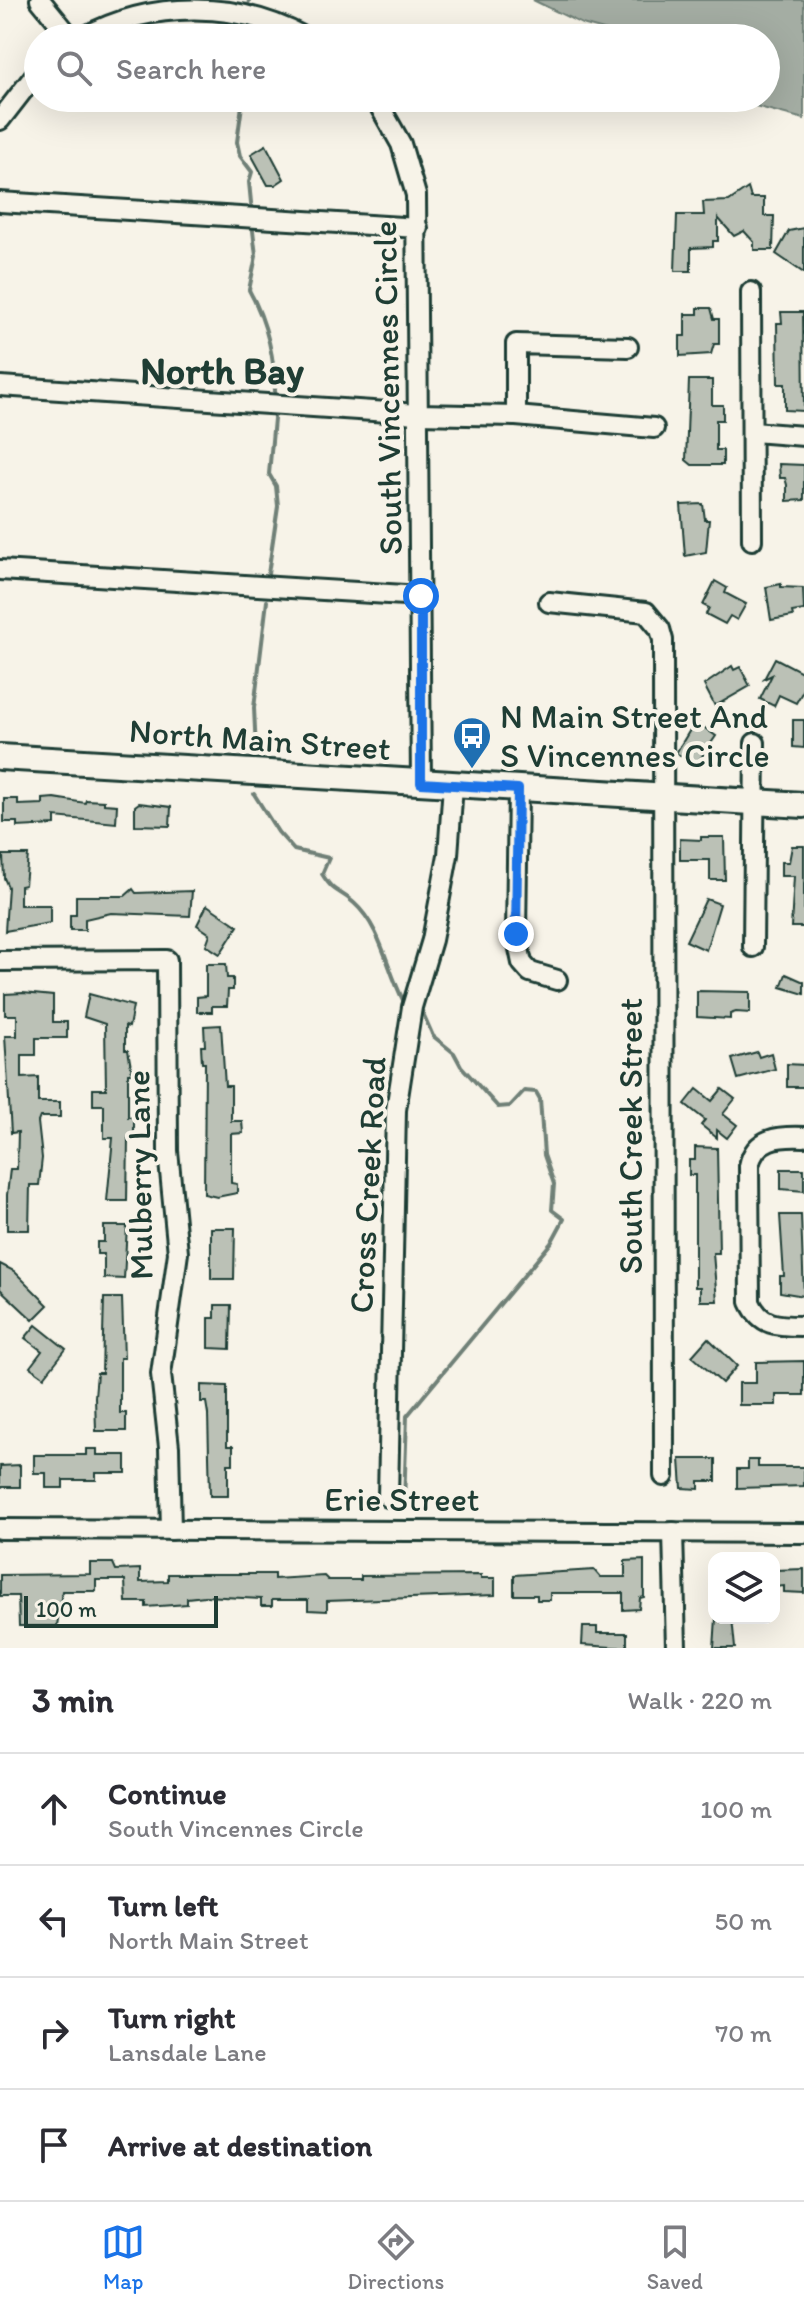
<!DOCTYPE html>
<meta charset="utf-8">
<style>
:root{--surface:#fff;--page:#f7f7f7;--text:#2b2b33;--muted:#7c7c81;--line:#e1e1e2;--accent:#1a73e8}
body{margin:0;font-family:Itim,sans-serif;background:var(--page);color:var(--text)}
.controls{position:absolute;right:24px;bottom:24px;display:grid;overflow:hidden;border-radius:16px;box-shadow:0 8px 32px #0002}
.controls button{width:72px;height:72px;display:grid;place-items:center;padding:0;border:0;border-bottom:2px solid var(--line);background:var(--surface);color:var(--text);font:40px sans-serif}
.scale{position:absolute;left:24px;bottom:20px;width:194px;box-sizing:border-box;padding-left:8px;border:4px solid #1f3d34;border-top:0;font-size:22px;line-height:28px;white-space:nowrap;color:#1f3d34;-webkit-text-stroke:6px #f7f3e8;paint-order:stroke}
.stop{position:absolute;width:24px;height:24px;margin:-18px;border:6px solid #1a73e8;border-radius:50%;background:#fff}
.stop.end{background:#1a73e8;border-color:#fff;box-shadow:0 2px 8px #0008}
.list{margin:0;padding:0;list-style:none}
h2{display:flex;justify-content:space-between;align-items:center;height:104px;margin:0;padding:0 32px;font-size:34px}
h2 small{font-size:26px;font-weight:400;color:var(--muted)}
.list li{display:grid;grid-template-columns:52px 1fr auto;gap:24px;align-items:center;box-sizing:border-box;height:112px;padding:0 32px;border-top:2px solid var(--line)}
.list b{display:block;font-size:30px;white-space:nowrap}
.list p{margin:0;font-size:26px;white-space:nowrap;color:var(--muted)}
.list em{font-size:26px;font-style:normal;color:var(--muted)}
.icon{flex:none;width:44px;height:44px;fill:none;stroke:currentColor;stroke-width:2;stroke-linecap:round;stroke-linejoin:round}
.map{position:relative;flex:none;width:804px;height:1648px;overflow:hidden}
.search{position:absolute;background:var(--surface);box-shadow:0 8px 32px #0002;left:24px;right:24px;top:24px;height:88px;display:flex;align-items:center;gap:20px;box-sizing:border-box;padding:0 28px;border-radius:44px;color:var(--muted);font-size:30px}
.sheet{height:552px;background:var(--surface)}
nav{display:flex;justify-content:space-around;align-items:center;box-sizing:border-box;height:112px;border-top:2px solid var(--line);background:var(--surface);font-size:22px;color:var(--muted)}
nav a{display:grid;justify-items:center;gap:4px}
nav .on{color:var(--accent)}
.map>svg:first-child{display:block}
.water{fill:#a4ada3;stroke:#6f8077;stroke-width:2}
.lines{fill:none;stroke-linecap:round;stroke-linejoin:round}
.stream{stroke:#6f8077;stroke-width:4}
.building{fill:#bbc1b6;stroke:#1f3d34;stroke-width:2}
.minor-casing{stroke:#1f3d34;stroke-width:24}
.major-casing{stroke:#1f3d34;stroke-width:30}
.minor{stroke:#f7f3e8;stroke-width:18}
.major{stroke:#f7f3e8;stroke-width:24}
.route{stroke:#1a73e8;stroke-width:10}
.labels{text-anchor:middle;stroke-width:8;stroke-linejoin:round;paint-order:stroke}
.street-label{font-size:34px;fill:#1f3d34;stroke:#f7f3e8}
.poi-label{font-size:34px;fill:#1f3d34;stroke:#f7f3e8;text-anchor:start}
.quarter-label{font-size:38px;font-weight:bold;fill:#1f3d34;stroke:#f7f3e8}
</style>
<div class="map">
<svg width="804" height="1648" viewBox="0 0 804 1648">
<rect width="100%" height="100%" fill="#f7f3e8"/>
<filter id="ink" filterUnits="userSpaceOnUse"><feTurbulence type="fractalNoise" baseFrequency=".0125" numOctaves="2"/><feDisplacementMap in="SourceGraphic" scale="16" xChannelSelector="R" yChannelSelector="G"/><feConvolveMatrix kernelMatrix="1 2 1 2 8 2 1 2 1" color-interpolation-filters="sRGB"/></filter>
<g filter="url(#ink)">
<polygon class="water" points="533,0 804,0 804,119 725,98 766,98 766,38 633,38 582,24"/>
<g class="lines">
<g class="stream">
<polyline points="247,12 249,0"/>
<polyline points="244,38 245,21"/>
<polyline points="243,98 237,142 240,156 252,172 249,182 252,213"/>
<path d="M252,222L256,256L249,290C267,322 276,362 275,399"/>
<polyline points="268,574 278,506 276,486 269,474 275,408"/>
<polyline points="256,751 254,708 267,601"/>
<path d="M254,794L278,832L294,850L329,858L322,874C335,895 339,889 354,903C381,927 387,969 403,1000"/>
<polyline points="404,1502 407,1416 551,1243 564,1219 552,1210 554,1184 544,1155 540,1099 536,1092 524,1091 510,1106 498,1107 461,1066 454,1053 433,1036 422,1011"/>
</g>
</g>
<g class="building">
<polygon points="266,145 284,179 275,185 268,185 251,154"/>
<polygon points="748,188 751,198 764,198 764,216 774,216 773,250 754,250 754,242 744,231 734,236 718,218 718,241 713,241 713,247 691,248 691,271 675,271 677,215 704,215 703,202 729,201"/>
<polygon points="804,228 804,273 776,254 789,231"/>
<polygon points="698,308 711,308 714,319 719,319 719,344 714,344 711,354 680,356 680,336 685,336 685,314 698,314"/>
<polygon points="781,312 803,312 804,411 785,410 785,384 778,384 777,323 782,323"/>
<polygon points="689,380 712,380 712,405 723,405 723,420 716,420 716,450 723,450 723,465 692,465 686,460"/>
<polygon points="779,464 804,465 804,500 787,501 787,485 785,478 780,478"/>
<polygon points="703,504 705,520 709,520 706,552 685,556 681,505"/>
<polygon points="715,581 727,588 725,593 746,604 737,620 730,616 725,624 706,614 709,608 703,605"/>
<polygon points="781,584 781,587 803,588 804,610 792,612 793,616 771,620 766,587"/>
<polygon points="775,658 804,673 804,689 796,703 779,695 774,706 760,699 772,675 764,679"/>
<polygon points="732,666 734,670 740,667 750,686 715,706 704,685"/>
<polygon points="793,720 804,720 804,748 793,747"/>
<polygon points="699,724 716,736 696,765 676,753 693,725 697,728"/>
<polygon points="54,798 85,803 86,800 104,801 104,804 117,805 116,823 55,817 55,825 17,827 17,822 4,822 4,799 18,799 18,805 43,804 43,799"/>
<polygon points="139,803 171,807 170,826 135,825 135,806"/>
<polygon points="701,837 724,837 725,880 710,880 710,860 680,860 680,839 701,840"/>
<polygon points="792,846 804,846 804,927 791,927 794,876 781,876 781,862 789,862"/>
<polygon points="3,855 28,855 25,885 20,886 20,905 50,905 50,923 5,931 8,887 4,878"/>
<polygon points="133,889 136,893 192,891 190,916 111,913 85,919 85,930 70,930 70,915 76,915 76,896 125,896"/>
<polygon points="706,899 720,904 706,950 686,941"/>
<polygon points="207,905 238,926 220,954 206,945 210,934 197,925"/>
<polygon points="206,964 226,964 227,978 233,978 233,990 228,990 227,1006 212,1006 212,1012 197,1012 197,997 206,996"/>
<polygon points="786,974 804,982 804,994 781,987"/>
<polygon points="697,991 750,992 750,1013 736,1012 730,1014 730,1019 697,1017"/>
<polygon points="23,993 53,996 53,1022 67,1022 67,1038 36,1038 36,1055 22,1055 22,1078 38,1077 38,1102 60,1102 60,1117 40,1117 38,1122 42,1158 39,1185 30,1185 29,1230 7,1230 7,1195 10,1169 17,1169 18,1132 11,1133 5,1036 17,1036 17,1015 5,1015 5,994"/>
<polygon points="89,994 133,1006 129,1027 125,1026 125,1050 128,1050 132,1073 128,1073 128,1117 134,1117 134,1138 128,1138 127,1201 107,1201 113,1138 104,1138 104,1105 93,1105 93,1089 106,1089 105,1024 84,1017"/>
<polygon points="221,1025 225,1086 231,1086 231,1121 242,1121 243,1133 231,1134 231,1183 237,1184 237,1193 217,1197 204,1194 205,1063 202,1063 201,1046 205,1046 204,1026"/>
<polygon points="757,1052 759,1057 771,1053 775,1069 738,1079 732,1059"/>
<polygon points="787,1064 804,1065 804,1087 787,1087"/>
<polygon points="697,1089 712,1101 722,1089 735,1099 723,1114 737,1125 727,1138 717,1130 717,1138 701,1125 705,1120 685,1104"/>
<polygon points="695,1147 717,1148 719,1253 713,1253 717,1301 700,1301 700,1287 695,1287 695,1175 689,1175 689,1160 695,1160"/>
<polygon points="781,1169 804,1169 804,1191 781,1189"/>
<polygon points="780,1215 801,1215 804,1296 780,1292 780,1276 784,1276"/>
<polygon points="104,1226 127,1226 124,1279 104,1278 104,1254 97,1254 97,1242 104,1242"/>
<polygon points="211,1228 235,1228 234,1279 211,1279"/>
<polygon points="0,1264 14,1271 48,1305 33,1320 0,1289"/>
<polygon points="104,1298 122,1298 124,1358 120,1358 120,1413 126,1413 126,1431 96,1431 95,1397 97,1373 102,1373"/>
<polygon points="215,1305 231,1305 230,1349 209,1348 209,1318 215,1318"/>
<polygon points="36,1325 66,1349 44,1377 30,1367 42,1351 25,1338"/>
<polygon points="708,1338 737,1366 722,1383 692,1356"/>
<polygon points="804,1361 804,1395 776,1395 776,1405 739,1405 739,1383 756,1383 756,1362"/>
<polygon points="201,1385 227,1386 227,1446 233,1446 233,1464 228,1464 228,1496 210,1496 208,1414 206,1402 201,1402"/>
<polygon points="86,1449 97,1449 97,1455 126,1455 126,1473 96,1473 96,1480 63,1480 63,1488 46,1488 46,1473 34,1473 34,1455 86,1455"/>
<polygon points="680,1459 716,1459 716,1481 699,1481 699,1489 682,1488"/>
<polygon points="748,1460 758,1460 758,1467 804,1467 804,1486 737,1488 737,1469 748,1469"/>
<polygon points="20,1465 20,1487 0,1487 0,1466"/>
<polygon points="644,1560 644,1597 640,1598 639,1609 623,1610 623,1593 550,1593 550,1600 537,1600 537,1595 514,1595 514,1575 594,1570 600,1577 625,1577 625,1561"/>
<polygon points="90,1563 113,1563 116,1570 140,1569 140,1582 168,1581 168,1574 274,1574 274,1579 324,1576 328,1580 361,1580 361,1576 481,1575 481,1578 495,1578 495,1595 327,1601 327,1611 308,1610 308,1600 272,1600 272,1606 261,1606 261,1599 205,1596 187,1598 187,1604 146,1607 146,1602 126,1602 125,1580 96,1580 96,1591 62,1591 57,1626 19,1626 18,1596 0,1596 0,1575 90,1574"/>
<polygon points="804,1569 804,1593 784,1592 784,1586 774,1587 774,1570"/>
<polygon points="716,1618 732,1618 735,1648 714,1648"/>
<polygon points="583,1627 597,1627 597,1633 627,1633 627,1648 582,1645"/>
</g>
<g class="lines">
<defs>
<g id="minor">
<polyline points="40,0 71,38"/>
<path d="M82,38C151,0 237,0 306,38"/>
<polyline points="375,98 401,144 416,195 421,783"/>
<polyline points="0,120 38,71"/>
<polyline points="0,202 418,228"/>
<polyline points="751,292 752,540"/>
<polyline points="0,386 418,414 516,416 654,428"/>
<polyline points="516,416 516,344 628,347"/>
<polyline points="752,432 804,436"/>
<polyline points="0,570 421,596"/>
<polyline points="549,602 646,612 660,629 663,640 664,1476"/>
<polyline points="518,789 516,934 522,963 530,972 557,980"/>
<polyline points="753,947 755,743"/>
<polyline points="0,961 167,960 168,1151 178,1253 161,1374 169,1447 171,1530"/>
<path d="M804,1137C779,1136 755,1137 749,1166L750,1302C761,1327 779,1326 804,1326"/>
<polyline points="388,1497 396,1110 412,1007 432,940 448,855 453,785"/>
<polyline points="0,1529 804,1533"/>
<polyline points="673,1532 676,1648"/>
</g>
<polyline id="major" points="0,757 804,805"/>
</defs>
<use href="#minor" class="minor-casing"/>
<use href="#major" class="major-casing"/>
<use href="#minor" class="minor"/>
<use href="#major" class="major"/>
</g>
</g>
<g class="lines" filter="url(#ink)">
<polyline class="route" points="421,596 421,783 518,789 516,934"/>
</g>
<defs>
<symbol id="bus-pin" viewBox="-11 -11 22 30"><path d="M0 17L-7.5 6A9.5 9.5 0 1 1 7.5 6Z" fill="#1f6fb2" stroke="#f7f3e8"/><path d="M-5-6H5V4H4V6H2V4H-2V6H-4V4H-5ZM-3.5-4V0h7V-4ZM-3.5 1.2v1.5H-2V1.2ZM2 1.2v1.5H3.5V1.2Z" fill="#fff"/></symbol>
</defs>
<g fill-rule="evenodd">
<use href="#bus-pin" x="450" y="714" width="44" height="60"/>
</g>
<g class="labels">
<g class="street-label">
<text transform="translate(387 388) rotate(-91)" y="12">South Vincennes Circle</text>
<text transform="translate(260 739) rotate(4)" y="12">North Main Street</text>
<text transform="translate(630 1136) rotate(-90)" y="12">South Creek Street</text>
<text transform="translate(139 1175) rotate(-91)" y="12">Mulberry Lane</text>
<text transform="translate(367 1185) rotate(-87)" y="12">Cross Creek Road</text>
<text x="402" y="1511">Erie Street</text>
</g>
<g class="poi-label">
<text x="500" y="728">N Main Street And<tspan x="500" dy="39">S Vincennes Circle</tspan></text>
</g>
<g class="quarter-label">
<text x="222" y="384">North Bay</text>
</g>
</g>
</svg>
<div class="controls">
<button><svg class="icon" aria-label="layers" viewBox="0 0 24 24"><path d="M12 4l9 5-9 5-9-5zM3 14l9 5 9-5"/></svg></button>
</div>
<div class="scale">100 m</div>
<div class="stop" style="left:421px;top:596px"></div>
<div class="stop end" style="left:516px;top:934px"></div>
<div class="search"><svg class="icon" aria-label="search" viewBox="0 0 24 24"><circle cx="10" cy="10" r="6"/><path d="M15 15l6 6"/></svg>Search here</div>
</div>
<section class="sheet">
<h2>3 min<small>Walk · 220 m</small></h2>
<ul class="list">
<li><svg class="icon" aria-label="ahead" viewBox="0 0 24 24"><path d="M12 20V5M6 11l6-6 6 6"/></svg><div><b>Continue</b><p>South Vincennes Circle</p></div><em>100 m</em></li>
<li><svg class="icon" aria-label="left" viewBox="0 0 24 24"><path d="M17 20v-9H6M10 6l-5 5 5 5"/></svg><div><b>Turn left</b><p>North Main Street</p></div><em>50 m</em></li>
<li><svg class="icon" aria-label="right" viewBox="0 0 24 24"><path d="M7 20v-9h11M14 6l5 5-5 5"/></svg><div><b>Turn right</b><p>Lansdale Lane</p></div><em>70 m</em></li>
<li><svg class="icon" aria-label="arrive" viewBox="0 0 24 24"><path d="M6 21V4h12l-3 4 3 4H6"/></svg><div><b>Arrive at destination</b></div></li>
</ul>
</section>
<nav>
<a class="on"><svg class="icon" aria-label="map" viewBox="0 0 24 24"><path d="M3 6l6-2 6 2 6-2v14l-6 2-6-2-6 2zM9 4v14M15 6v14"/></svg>Map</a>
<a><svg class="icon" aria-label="directions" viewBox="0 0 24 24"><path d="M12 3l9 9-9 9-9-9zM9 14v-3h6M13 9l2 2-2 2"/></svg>Directions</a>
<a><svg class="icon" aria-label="saved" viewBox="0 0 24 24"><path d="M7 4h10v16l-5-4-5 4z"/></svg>Saved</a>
</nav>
